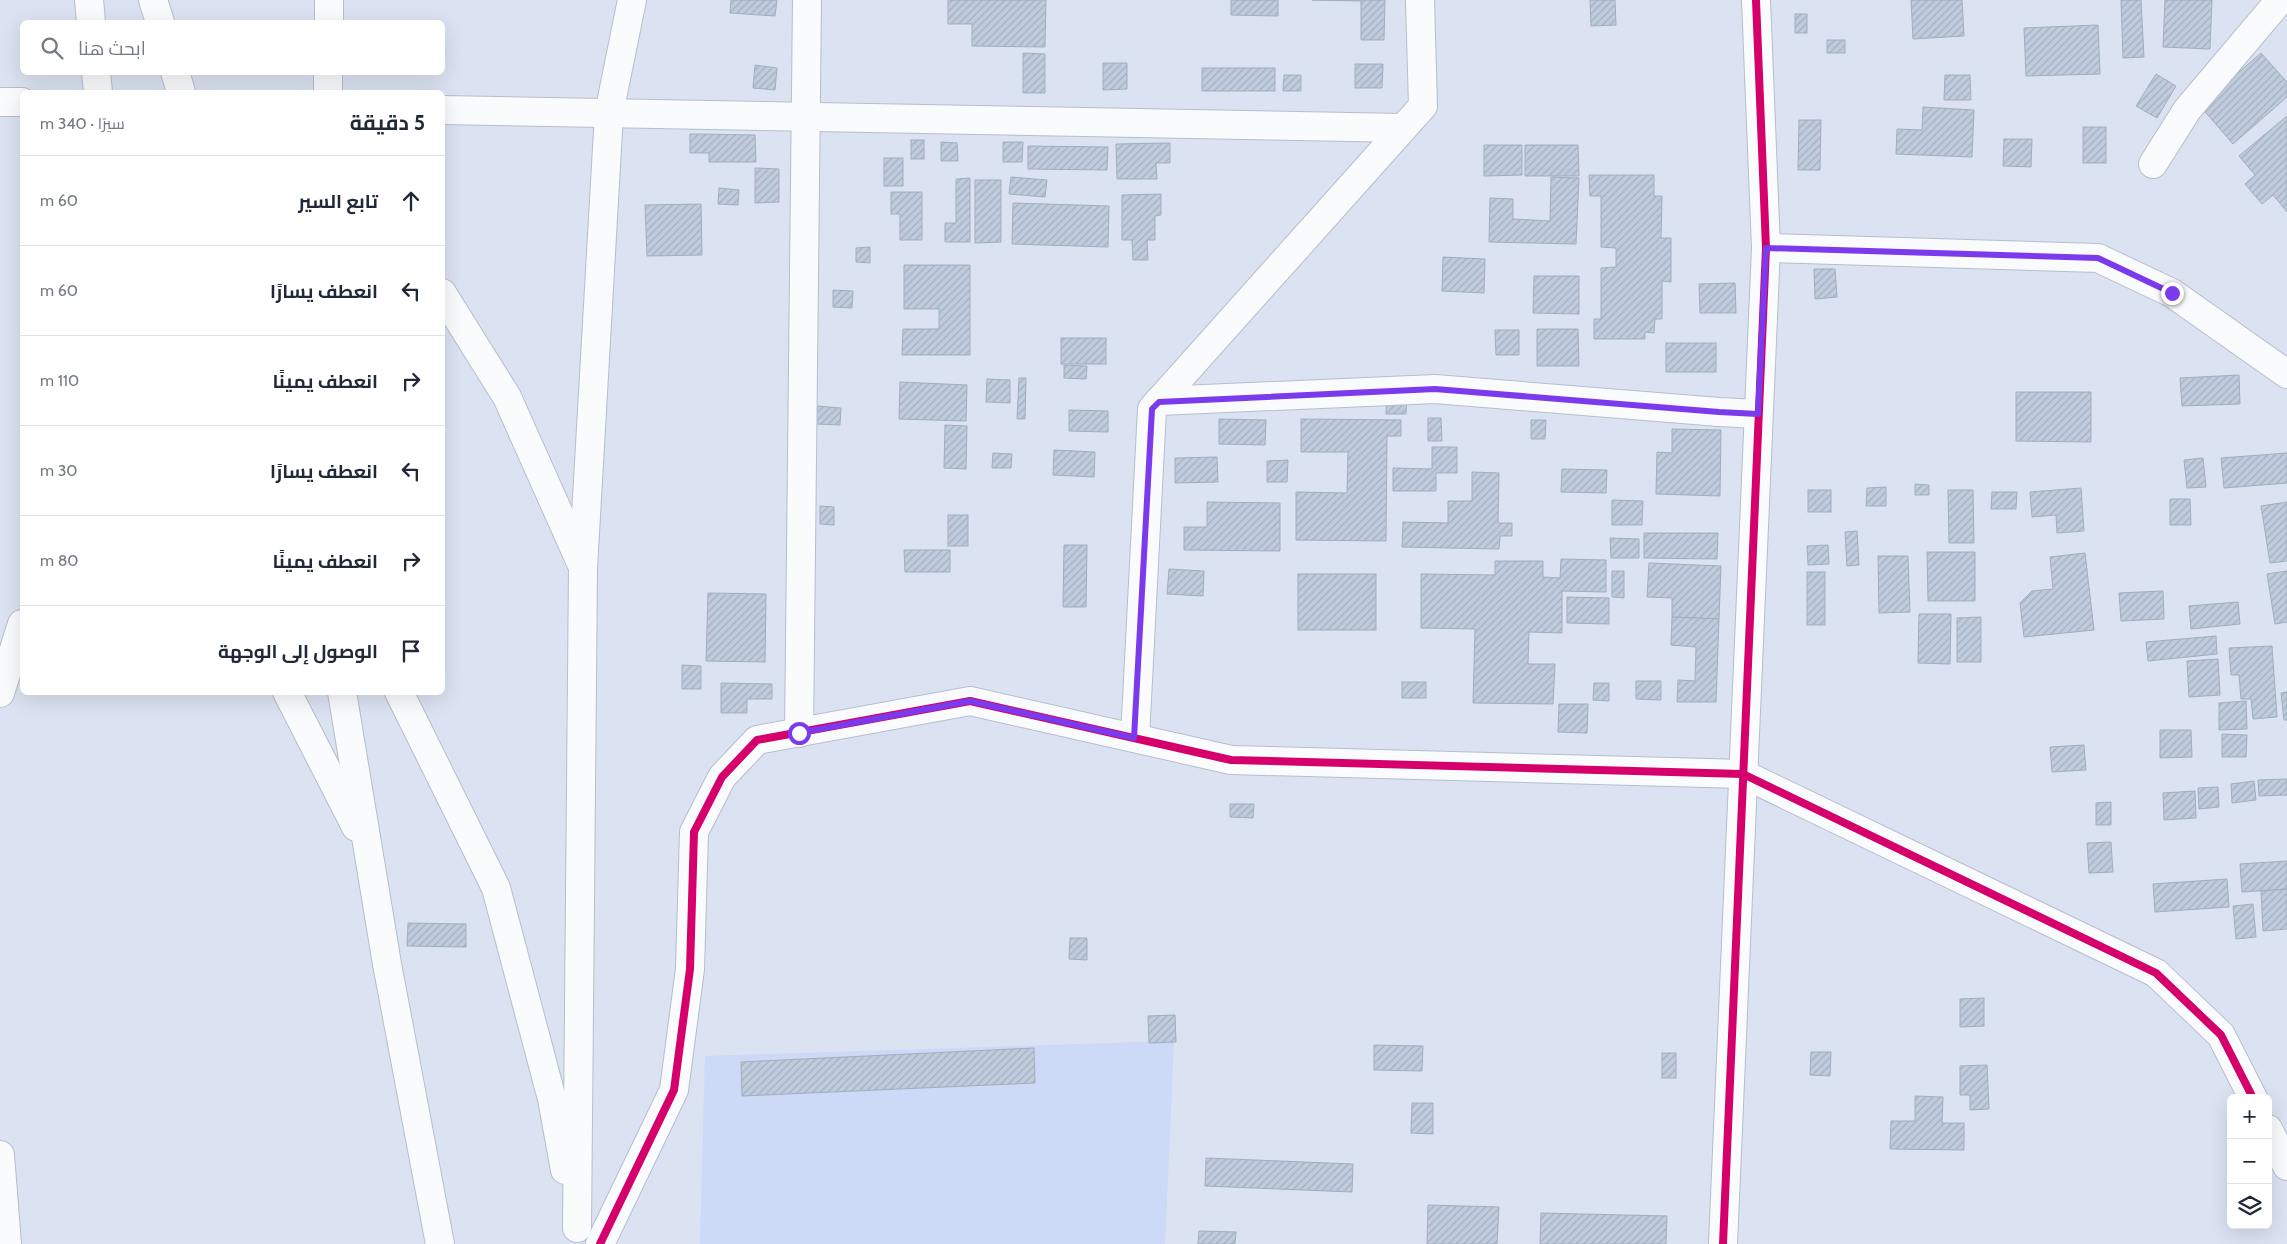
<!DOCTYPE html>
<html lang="ar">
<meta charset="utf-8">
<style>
:root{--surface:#fff;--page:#f2f2f3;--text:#1f2937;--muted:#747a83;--line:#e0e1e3}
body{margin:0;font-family:Cabin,Cairo,sans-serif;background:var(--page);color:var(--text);direction:rtl}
.controls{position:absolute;right:15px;bottom:15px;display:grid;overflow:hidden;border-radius:8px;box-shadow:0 5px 20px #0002}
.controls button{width:45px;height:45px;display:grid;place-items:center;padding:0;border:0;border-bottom:1px solid var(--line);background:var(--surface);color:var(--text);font:25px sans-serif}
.stop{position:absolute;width:15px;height:15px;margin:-11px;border:4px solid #7c3aed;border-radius:50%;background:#fff}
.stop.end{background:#7c3aed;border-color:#fff;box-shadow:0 1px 5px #0008}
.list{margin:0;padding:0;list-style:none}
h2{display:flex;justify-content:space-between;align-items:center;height:65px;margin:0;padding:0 20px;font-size:21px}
h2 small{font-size:16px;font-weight:400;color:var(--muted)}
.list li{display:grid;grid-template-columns:32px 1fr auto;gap:15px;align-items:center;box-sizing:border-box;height:90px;padding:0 20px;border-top:1px solid var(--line)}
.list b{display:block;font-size:19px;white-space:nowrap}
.list em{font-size:16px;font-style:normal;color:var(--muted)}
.icon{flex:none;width:28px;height:28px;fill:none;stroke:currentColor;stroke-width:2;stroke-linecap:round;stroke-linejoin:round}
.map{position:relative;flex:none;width:2287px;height:1244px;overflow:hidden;direction:ltr}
.search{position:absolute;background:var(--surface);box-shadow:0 5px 20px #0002;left:20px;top:20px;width:425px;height:55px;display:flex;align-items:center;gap:12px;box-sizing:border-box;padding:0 18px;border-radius:8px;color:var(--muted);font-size:19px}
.panel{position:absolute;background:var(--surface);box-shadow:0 5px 20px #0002;left:20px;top:90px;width:425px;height:605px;border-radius:8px;direction:rtl}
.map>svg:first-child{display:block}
.built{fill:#ccd9f7}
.building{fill:url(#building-hatch);stroke:#a3aebb}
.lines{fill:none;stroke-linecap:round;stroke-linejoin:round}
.minor-casing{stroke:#b6bece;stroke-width:30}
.minor{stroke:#fafbfd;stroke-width:28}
.cycleway-casing{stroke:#fff;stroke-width:11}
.cycleway{stroke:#d6006c;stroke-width:8}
.route{stroke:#7c3aed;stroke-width:6}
</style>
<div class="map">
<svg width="2287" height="1244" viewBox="0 0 2287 1244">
<defs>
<pattern id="building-hatch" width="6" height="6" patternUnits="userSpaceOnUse" patternTransform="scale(1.25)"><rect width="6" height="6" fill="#bfccdd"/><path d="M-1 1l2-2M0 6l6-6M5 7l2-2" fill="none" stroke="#a4afbe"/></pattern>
</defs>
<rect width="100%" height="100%" fill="#dbe2f1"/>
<polygon class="built" points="1174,1041 1165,1244 700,1244 705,1056"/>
<g class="building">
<polygon points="731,0 777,0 775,16 730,13"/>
<polygon points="948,0 1046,0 1045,47 972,46 972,24 948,24"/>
<polygon points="1231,0 1278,0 1278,16 1231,15"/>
<polygon points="1312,0 1385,0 1384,40 1361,40 1361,1"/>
<polygon points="1590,0 1615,0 1616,25 1591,26"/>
<polygon points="1911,0 1962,0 1964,36 1913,39"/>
<polygon points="2121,0 2141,0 2144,57 2123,58"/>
<polygon points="2165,0 2212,0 2210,49 2163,47"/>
<rect x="1795" y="14" width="12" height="19"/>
<polygon points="2098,25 2100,74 2026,76 2024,28"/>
<rect x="1827" y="40" width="18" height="13"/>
<polygon points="1023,53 1045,54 1045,93 1023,93"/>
<polygon points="2261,53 2287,82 2287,97 2233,144 2200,106"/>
<polygon points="1103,63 1127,63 1127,89 1103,90"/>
<polygon points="1355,64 1383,64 1382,88 1355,88"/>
<polygon points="755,65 777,68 775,90 753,88"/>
<rect x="1202" y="68" width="73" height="23"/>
<polygon points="2156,74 2176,86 2157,118 2136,106"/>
<polygon points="1284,75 1301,75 1301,91 1283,91"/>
<polygon points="1945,75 1970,75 1971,100 1944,100"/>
<polygon points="1923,107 1974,110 1972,157 1896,154 1897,129 1922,130"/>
<polygon points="2287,116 2287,212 2273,195 2262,204 2245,184 2255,175 2239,156"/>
<polygon points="1799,120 1821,120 1820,170 1798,170"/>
<rect x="2083" y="127" width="23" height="36"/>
<polygon points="690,134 755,135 756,162 709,162 709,153 690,153"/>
<polygon points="2004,139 2032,139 2031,167 2003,166"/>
<rect x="911" y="140" width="13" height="19"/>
<polygon points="941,142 957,143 958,161 941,161"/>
<polygon points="1003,142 1023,142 1022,162 1003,162"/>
<polygon points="1170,143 1170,163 1156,163 1157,179 1117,179 1116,144"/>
<polygon points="1484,145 1522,145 1522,175 1484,176"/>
<polygon points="1525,145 1578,145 1579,176 1525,176"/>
<polygon points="1028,146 1108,147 1107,170 1028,169"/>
<rect x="884" y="158" width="19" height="28"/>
<polygon points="755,168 779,169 779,202 755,203"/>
<polygon points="1589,175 1654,175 1654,196 1662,196 1661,238 1671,238 1671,282 1662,281 1662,319 1655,319 1654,333 1645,332 1645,339 1594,339 1594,319 1601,319 1601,268 1616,267 1616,248 1601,247 1601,196 1590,196"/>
<polygon points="1011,177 1047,180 1045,197 1009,194"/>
<polygon points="1551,177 1579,178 1576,244 1489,242 1490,198 1513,199 1513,219 1550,221"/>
<polygon points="970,178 970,242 945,242 945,223 956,223 956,179"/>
<polygon points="975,180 1001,180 1001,242 975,243"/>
<polygon points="719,188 739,190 738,205 718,204"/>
<polygon points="891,192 922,192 922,240 900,240 900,214 891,214"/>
<polygon points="1161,194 1161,215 1155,216 1155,240 1147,240 1148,260 1133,260 1132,240 1122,240 1122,195"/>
<polygon points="1013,203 1109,206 1108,247 1012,244"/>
<polygon points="701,204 702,255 647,256 645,205"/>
<polygon points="870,247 870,263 856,262 856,248"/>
<polygon points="1443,257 1485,259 1484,293 1442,291"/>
<polygon points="904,265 970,265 970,355 902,355 903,329 939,329 939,309 904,309"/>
<polygon points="1814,269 1835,269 1837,297 1815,299"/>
<polygon points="1534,276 1579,276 1579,314 1533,313"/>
<polygon points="1735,283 1736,313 1700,313 1699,284"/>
<polygon points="833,290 853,291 852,308 833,307"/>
<polygon points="1537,329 1578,329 1579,366 1537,366"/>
<polygon points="1495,330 1519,330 1519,355 1496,355"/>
<rect x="1061" y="338" width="45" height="26"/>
<rect x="1666" y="343" width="50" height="29"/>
<polygon points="1064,365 1087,366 1086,379 1064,378"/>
<polygon points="2239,375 2240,404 2182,406 2180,378"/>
<polygon points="1019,378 1026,378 1025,419 1017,419"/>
<polygon points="987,379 1010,380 1010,403 986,402"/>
<polygon points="900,382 967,385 966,421 899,419"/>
<polygon points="2016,392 2091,392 2091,442 2016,441"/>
<polygon points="1387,394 1407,395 1406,414 1386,414"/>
<polygon points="817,406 841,408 840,425 816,424"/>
<polygon points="1069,410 1108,411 1108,432 1069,431"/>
<polygon points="1428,418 1441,418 1442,441 1428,441"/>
<polygon points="1219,419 1266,420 1265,445 1219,444"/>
<polygon points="1301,419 1401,420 1401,436 1387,436 1386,541 1296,540 1296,492 1347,493 1348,452 1301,452"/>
<polygon points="1531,420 1546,420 1545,439 1531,439"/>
<polygon points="945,425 967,426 966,469 944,468"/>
<polygon points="1672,429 1721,430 1720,496 1656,494 1657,452 1672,453"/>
<polygon points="1432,447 1457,447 1457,473 1436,473 1436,491 1393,491 1393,468 1432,469"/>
<polygon points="1054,450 1095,452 1094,477 1053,475"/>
<polygon points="993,453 1012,454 1011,468 992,468"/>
<polygon points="2287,453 2287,483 2224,488 2221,458"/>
<polygon points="1217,457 1218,482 1175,483 1175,458"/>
<polygon points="2203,458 2206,487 2187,488 2184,460"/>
<polygon points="1288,460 1287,482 1267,482 1267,461"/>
<polygon points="1562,469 1607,470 1606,493 1561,492"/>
<polygon points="1472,472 1499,473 1498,523 1512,523 1512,536 1500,536 1499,549 1402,547 1403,522 1448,523 1448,501 1472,501"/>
<polygon points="1915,484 1929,485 1929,495 1915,495"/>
<polygon points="1886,487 1886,506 1866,506 1867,488"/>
<polygon points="2081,488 2084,531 2057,533 2056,515 2032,517 2030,492"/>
<rect x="1808" y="490" width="23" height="22"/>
<polygon points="1948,490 1973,490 1974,543 1949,543"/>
<polygon points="1992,492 2017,492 2016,509 1991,509"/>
<polygon points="2170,499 2190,499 2191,525 2170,525"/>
<polygon points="1612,500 1643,501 1642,525 1612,525"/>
<polygon points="1207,502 1280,503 1280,551 1184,550 1184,527 1207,527"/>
<polygon points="2287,502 2287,561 2270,563 2261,506"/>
<polygon points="820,506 834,507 834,525 820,524"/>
<rect x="948" y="515" width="20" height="31"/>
<polygon points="1857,531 1859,565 1847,566 1845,532"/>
<polygon points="1644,533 1718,533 1717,559 1644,558"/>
<polygon points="1610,538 1639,539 1639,558 1611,558"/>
<polygon points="1064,545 1087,545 1086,607 1063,607"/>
<polygon points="1828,545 1829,564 1808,565 1807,546"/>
<polygon points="904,550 950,550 950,572 905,572"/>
<polygon points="1927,552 1975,552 1975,601 1928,601"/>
<polygon points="2085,553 2094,630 2024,637 2020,603 2032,591 2053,589 2050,557"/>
<polygon points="1878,556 1908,556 1910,612 1879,613"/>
<polygon points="1561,559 1606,560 1606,592 1562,591 1562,633 1529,632 1528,664 1555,664 1553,704 1473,703 1475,629 1421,628 1421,574 1495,575 1495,561 1543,561 1543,577 1560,578"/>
<polygon points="1649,563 1721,566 1719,619 1672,617 1672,598 1647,597"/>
<polygon points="1169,569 1204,571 1203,596 1167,594"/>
<polygon points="1612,571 1624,571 1624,598 1612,597"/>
<polygon points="2287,571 2287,622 2275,624 2267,574"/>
<rect x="1807" y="572" width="18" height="53"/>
<rect x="1298" y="574" width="78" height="56"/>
<polygon points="2163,591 2164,619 2121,621 2119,593"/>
<polygon points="708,593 766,594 765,662 706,661"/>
<polygon points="1567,597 1609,598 1609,624 1567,623"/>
<polygon points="2238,602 2240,624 2191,629 2189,606"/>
<polygon points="1919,614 1951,614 1950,664 1918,663"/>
<polygon points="1672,617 1719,619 1716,702 1677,702 1678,680 1695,681 1696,647 1671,645"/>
<polygon points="1981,617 1981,662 1957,662 1957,618"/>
<polygon points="2216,636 2217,654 2148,661 2146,642"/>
<polygon points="2272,646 2277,717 2253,719 2251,699 2241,699 2239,675 2231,675 2229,648"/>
<polygon points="2218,659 2220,695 2189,697 2187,661"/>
<polygon points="682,665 701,666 701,689 682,689"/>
<polygon points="1636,681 1661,681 1661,700 1636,699"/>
<rect x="1402" y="682" width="24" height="16"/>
<polygon points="721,683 772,684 772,699 747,699 747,713 721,713"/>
<polygon points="1594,683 1609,683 1609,701 1593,700"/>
<polygon points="2287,692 2287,720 2284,720 2281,693"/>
<polygon points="2246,701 2247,729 2219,730 2219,703"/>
<polygon points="1559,704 1588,704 1587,733 1558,732"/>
<polygon points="2160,730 2191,730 2192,757 2160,758"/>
<polygon points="2222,734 2247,735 2246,757 2222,757"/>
<polygon points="2084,745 2086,770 2052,772 2050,747"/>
<polygon points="2287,779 2287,795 2259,796 2258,780"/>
<polygon points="2254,781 2256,800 2232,803 2231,784"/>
<polygon points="2218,787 2219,807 2199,809 2198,788"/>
<polygon points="2195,791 2196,818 2164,820 2163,793"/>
<polygon points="2111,802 2111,825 2096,825 2096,803"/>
<polygon points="1230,804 1254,804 1253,818 1230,817"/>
<polygon points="2111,842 2113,872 2089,873 2087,843"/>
<polygon points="2287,861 2287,889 2242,892 2240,864"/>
<polygon points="2227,879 2229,907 2155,912 2153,884"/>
<polygon points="2287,889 2287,929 2263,931 2261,891"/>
<polygon points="2253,904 2256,937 2236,939 2233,906"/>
<polygon points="408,923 466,924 466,947 407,946"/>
<polygon points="1070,938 1087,938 1087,960 1069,959"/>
<polygon points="1984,998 1984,1026 1960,1027 1960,999"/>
<polygon points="1175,1015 1176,1042 1149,1043 1148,1016"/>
<polygon points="1374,1045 1423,1046 1422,1071 1374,1070"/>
<polygon points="1034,1048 1035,1083 742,1096 741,1062"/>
<polygon points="1811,1052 1831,1052 1830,1076 1810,1075"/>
<rect x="1662" y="1053" width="14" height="25"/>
<polygon points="1987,1065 1989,1109 1970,1110 1970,1095 1960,1095 1960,1066"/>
<polygon points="1915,1096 1943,1097 1942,1123 1964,1123 1964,1150 1890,1149 1891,1121 1915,1121"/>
<polygon points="1412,1103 1433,1103 1433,1134 1411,1133"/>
<polygon points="1206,1158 1353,1164 1352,1192 1205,1186"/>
<polygon points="1428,1205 1499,1207 1497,1244 1427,1244"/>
<polygon points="1541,1213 1667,1216 1666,1244 1540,1244"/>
<polygon points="1199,1231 1236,1232 1235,1244 1198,1244"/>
</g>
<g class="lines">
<defs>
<g id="minor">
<polyline points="89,0 91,22"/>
<polyline points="153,0 160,22"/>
<polyline points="329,22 329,0"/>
<polyline points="96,72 98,92"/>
<polyline points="175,72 181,92"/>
<polyline points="328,92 328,72"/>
<polyline points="0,102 22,102"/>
<polyline points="442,110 1403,128"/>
<polyline points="2153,164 2187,110 2280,0"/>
<polyline points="1766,248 2098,258 2172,293 2287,374"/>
<polyline points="442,293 507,397 581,563"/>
<polyline points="1159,401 1435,389 1719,412 1758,414"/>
<polyline points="287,692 356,827"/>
<polyline points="342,692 387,964 440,1244"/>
<polyline points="399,692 496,888 552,1099 565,1170"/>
<polyline points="0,693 22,624"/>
<polyline points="799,733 807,0"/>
<polyline points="1135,738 1152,409 1423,106 1420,0"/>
<polyline points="2268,1129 2287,1166"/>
<polyline points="0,1155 7,1244"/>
<polyline points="577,1228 583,568 609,113 632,0"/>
<polyline points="600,1244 674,1090 690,969 694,832 722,777 757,740 970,701 1231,760 1743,774 2156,973 2221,1035 2253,1098"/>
<polyline points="1723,1244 1766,248 1756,0"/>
</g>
</defs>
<use href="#minor" class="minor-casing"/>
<use href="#minor" class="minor"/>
<defs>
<g id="cycleway">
<polyline points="600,1244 674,1090 690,969 694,832 722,777 757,740 970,701 1231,760 1743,774 2156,973 2221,1035 2253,1098"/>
<polyline points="1723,1244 1766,248 1756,0"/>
</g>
</defs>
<use href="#cycleway" class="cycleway-casing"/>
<use href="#cycleway" class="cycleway"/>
</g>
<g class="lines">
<polyline class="route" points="799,733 970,701 1134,738 1152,409 1159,402 1435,389 1719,412 1758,414 1766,248 2098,258 2172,293"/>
</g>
</svg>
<div class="controls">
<button>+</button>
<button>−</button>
<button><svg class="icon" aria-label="layers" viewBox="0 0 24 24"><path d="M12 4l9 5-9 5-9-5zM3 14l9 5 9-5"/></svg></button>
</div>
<div class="stop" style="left:799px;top:733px"></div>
<div class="stop end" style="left:2172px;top:293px"></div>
<div class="search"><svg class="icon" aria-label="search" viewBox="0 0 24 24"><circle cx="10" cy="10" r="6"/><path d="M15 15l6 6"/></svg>ابحث هنا</div>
<section class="panel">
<h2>5 دقيقة<small>سيرًا · 340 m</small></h2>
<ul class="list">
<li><svg class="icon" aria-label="ahead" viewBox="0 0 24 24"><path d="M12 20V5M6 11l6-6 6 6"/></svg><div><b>تابع السير</b></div><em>60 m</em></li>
<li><svg class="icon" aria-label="left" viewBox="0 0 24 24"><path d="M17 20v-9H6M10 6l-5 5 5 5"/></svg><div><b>انعطف يسارًا</b></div><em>60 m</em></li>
<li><svg class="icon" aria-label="right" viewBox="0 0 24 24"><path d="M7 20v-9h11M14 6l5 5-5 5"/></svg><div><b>انعطف يمينًا</b></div><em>110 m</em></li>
<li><svg class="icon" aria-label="left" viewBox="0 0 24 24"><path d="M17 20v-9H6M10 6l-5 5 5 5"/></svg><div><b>انعطف يسارًا</b></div><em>30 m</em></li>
<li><svg class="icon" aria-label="right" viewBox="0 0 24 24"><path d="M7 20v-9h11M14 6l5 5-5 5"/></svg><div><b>انعطف يمينًا</b></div><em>80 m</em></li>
<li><svg class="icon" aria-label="arrive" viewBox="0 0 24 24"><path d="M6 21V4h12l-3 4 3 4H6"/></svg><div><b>الوصول إلى الوجهة</b></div></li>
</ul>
</section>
</div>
